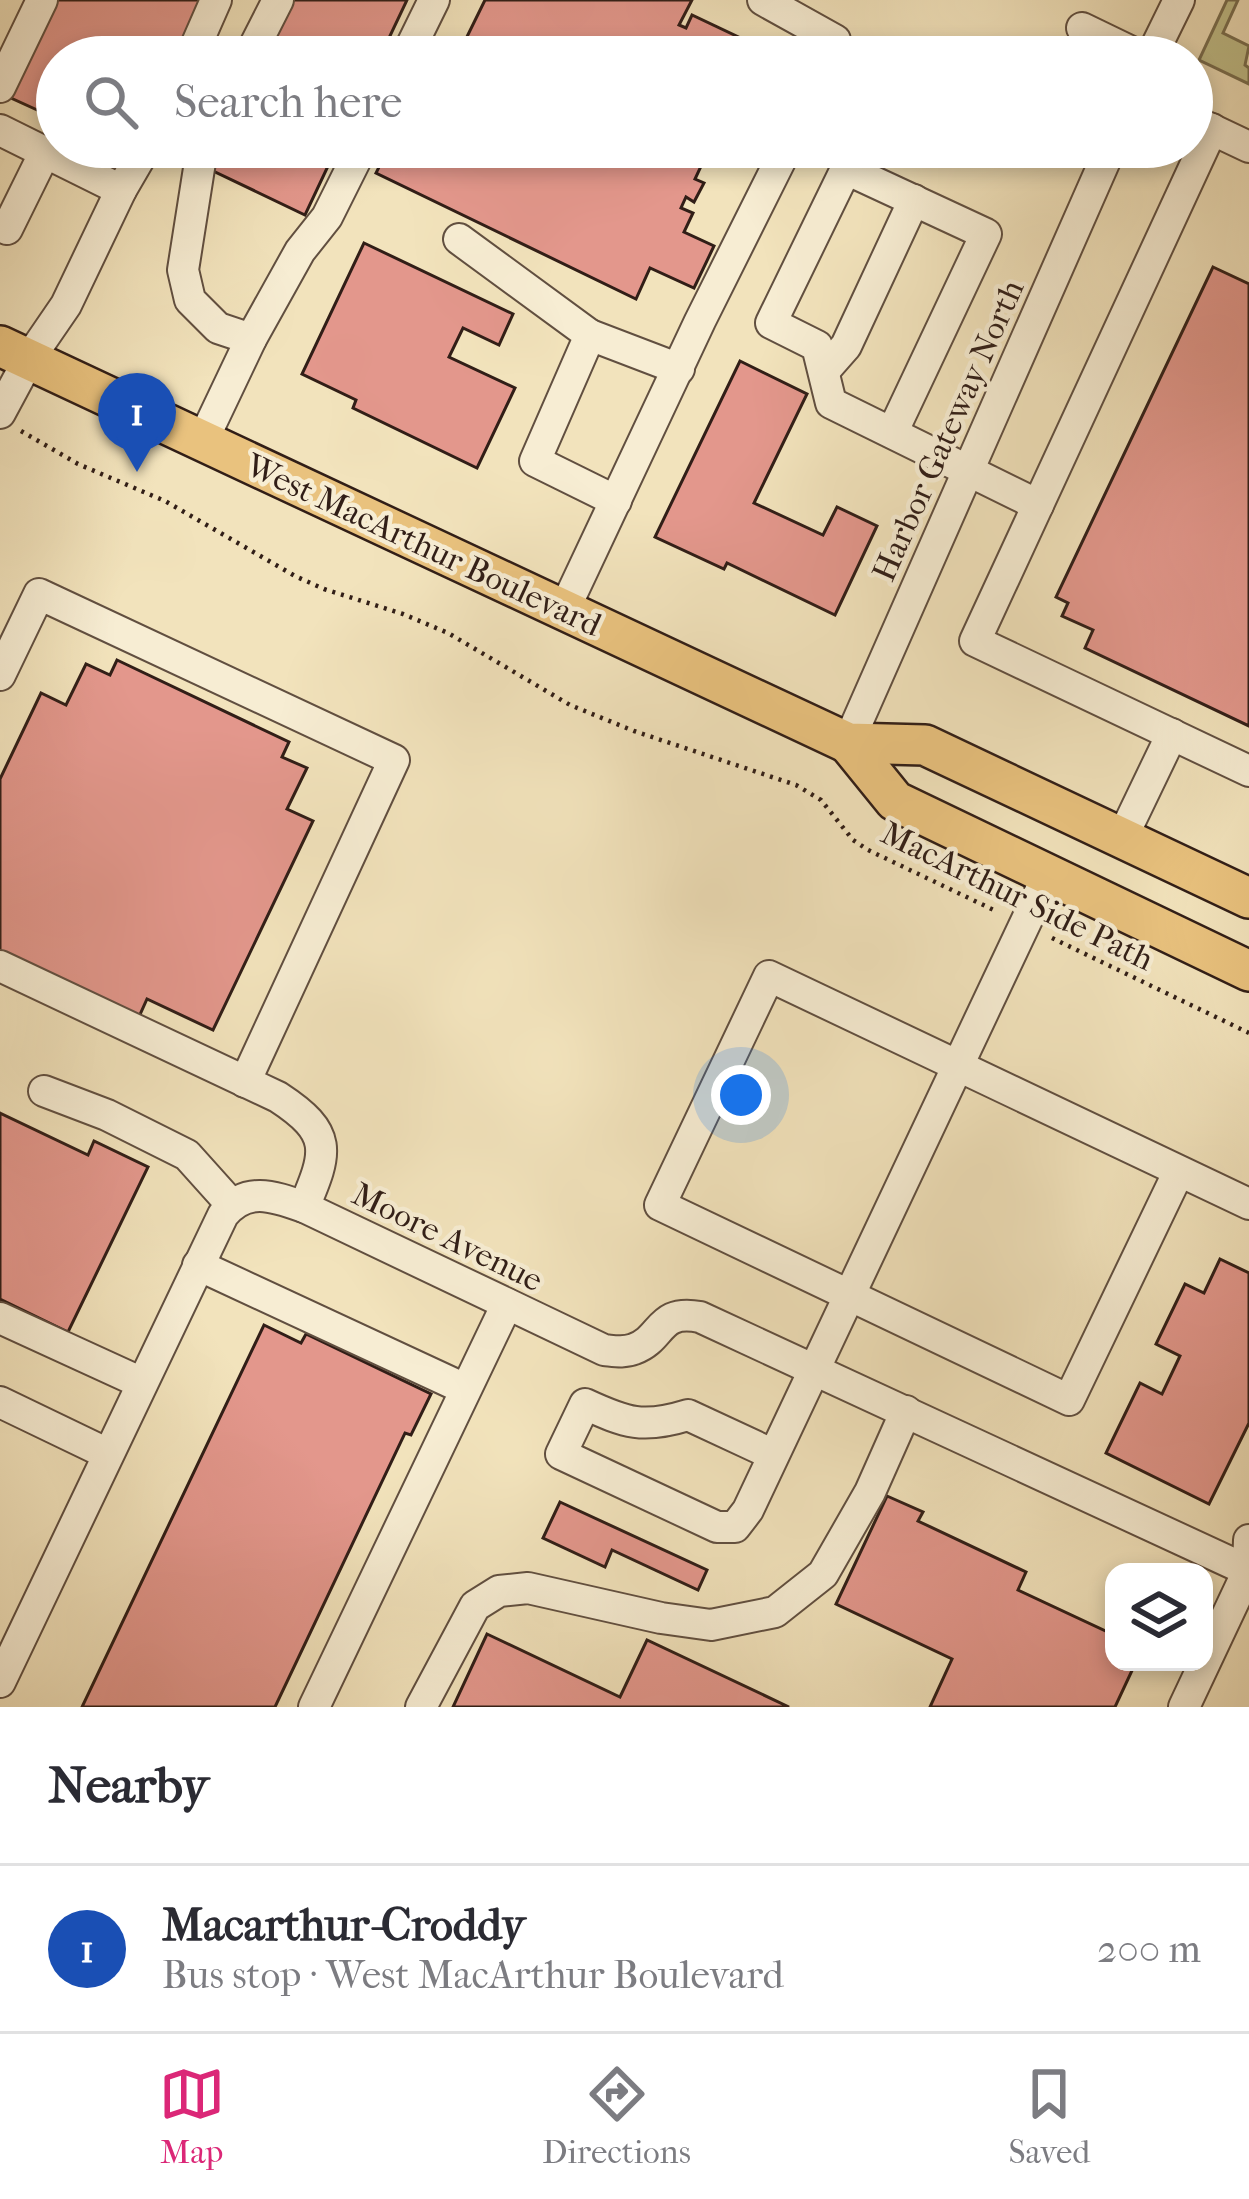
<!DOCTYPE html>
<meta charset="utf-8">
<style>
:root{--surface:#fff;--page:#f7f7f7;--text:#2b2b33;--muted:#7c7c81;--line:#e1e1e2;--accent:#db2777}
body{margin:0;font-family:"IM FELL French Canon",serif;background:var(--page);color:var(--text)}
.controls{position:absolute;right:36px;bottom:36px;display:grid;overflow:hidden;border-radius:24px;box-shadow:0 6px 18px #0003}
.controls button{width:108px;height:108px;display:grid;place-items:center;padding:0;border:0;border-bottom:3px solid var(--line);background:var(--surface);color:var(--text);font:60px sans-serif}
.you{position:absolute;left:741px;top:1095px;width:42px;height:42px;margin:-30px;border:9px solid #fff;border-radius:50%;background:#1a73e8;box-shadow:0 0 0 18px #1a73e833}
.badge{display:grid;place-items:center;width:78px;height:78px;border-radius:50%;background:var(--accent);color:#fff;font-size:39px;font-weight:700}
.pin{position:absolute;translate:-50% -99px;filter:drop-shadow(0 3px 6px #0008)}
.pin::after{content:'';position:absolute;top:63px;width:42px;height:36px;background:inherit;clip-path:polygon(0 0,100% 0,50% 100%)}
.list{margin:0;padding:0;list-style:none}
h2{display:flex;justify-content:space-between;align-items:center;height:156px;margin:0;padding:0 48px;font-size:51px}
h2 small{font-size:39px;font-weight:400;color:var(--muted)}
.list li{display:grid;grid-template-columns:78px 1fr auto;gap:36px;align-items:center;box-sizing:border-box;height:168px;padding:0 48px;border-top:3px solid var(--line)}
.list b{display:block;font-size:45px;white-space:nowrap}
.list p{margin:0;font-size:39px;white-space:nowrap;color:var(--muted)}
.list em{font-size:39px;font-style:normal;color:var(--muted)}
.icon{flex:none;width:66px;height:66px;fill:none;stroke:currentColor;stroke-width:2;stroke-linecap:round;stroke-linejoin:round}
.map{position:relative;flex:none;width:1249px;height:1707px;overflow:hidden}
.search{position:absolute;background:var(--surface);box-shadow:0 6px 18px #0003;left:36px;right:36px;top:36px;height:132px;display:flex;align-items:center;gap:30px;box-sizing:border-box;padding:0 42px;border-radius:66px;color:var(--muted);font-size:45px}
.sheet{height:324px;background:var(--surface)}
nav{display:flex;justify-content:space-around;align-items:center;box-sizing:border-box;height:168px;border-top:3px solid var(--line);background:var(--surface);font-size:33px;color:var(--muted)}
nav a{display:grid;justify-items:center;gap:6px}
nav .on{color:var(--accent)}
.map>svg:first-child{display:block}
.green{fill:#c2c18c;stroke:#7a7052;stroke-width:3}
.building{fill:#e3978c;stroke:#311e17;stroke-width:3}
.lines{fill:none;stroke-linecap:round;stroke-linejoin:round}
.minor-casing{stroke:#614f40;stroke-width:34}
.major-casing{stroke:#311e17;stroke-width:44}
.path{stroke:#311e17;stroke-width:4.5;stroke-dasharray:3 6;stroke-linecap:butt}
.minor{stroke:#f7edd3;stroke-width:30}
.major{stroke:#e9c27e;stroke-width:39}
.labels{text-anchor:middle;stroke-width:9;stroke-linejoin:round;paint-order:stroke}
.street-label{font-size:33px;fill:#311e17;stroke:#f7edd3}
</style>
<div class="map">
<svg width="1249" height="1707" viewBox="0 0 1249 1707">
<rect width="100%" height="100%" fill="#f2e3bc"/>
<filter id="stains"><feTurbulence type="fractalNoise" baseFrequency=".00167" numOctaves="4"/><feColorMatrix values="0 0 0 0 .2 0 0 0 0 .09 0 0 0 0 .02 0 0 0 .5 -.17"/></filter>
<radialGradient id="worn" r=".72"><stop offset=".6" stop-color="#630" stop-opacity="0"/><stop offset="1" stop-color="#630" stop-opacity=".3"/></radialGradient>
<polygon class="green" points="1227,0 1238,0 1223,33 1249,46 1245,65 1249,68 1249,84 1199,60"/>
<g class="building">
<polygon points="57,0 204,0 177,57 57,57 57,119 11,98"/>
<polygon points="289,0 407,0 380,57 262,57"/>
<polygon points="485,0 692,0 679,25 686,28 692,15 751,43 745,55 750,57 457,57"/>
<polygon points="219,147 337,147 305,215 209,169"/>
<polygon points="389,147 410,154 413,147 710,147 695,179 704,183 694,202 686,197 681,208 693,213 684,232 714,246 694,288 650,268 636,299 376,173"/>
<polygon points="364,243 513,314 499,345 463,328 449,357 515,388 477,468 353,408 356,400 302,374"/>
<polygon points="1213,267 1249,284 1249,726 1085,648 1093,630 1062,616 1068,603 1056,597"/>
<polygon points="740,361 807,394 754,503 823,535 837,507 877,526 835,615 727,563 724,569 655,537"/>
<polygon points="117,660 289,742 282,757 307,768 287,809 313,821 213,1030 147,999 138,1019 0,953 0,779 41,693 66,705 86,664 110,675"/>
<polygon points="0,1113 88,1155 94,1141 148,1167 68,1332 0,1299"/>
<polygon points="1220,1259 1249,1273 1249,1423 1209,1504 1106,1453 1140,1383 1162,1394 1180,1356 1156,1344 1185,1284 1204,1293"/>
<polygon points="264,1325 301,1343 306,1334 431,1394 411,1435 405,1433 275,1707 82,1707"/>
<polygon points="887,1496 923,1512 918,1521 1026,1572 1018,1590 1114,1635 1114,1662 1136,1662 1115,1707 930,1707 952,1659 836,1604"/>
<polygon points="560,1502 707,1570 698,1590 612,1550 605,1567 543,1538"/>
<polygon points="487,1634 620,1697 647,1640 789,1707 453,1707"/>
</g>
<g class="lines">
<defs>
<g id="minor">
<polyline points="763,0 835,40 836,50 832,57"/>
<polyline points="1082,28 1142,57"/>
<polyline points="191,57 216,0"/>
<polyline points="249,57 278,0"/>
<polyline points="406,57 434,0"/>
<polyline points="1151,57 1179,0"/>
<polyline points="0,87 42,0"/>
<polyline points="1192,120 1249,147"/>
<polyline points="1212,129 975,641 1249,771"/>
<polyline points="0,130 121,190 66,305 29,359 0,413"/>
<polyline points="121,190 146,147"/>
<polyline points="7,229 45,152"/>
<polyline points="459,239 590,335 535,461 616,501"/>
<polyline points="590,335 679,369"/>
<polyline points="251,339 300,251 327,217 362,147"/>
<polyline points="824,371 846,346 914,200"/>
<path d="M892,433L986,234L846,169L771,323L817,346L831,403C900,437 969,471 1038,505"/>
<polyline points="203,440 251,339 218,328 190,300 183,270 200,162 207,147"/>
<polyline points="564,610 700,321 787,147"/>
<polyline points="0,675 39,594 394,760 245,1082"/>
<polyline points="848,743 1111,147"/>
<polyline points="1122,838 1172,734"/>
<path d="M0,966L278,1097C333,1133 328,1151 304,1207"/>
<polyline points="44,1091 107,1115 187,1155 231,1204"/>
<polyline points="1179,1171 1069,1400 660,1205 769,976 1249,1204"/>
<polyline points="198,1265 465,1389"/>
<polyline points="0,1318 142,1383"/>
<polyline points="0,1402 108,1454"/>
<path d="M774,1455L688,1415C643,1429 626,1423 585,1404L561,1454L717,1527H735L748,1510L1048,875"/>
<polyline points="1248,1570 1249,1540"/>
<path d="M0,1682L223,1215C246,1186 273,1196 304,1207L604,1350C615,1351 624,1353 634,1349C664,1338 657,1309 700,1317L1249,1571"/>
<polyline points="314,1707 507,1304"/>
<polyline points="421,1707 475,1606 499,1591 528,1588 661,1618 711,1625 775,1612 823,1574 870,1492 906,1411"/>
<polyline points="1184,1707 1249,1569"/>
</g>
<g id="major">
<polyline points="0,346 848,743 925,745 1249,898"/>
<polyline points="848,743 895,801 1249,971"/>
</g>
</defs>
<use href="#minor" class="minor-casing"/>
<use href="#major" class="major-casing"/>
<g class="path">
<polyline points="21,431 78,464 165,501 295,576 324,589 403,614 448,633 570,705 634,731 796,785 821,800 853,840 868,850 998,912"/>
<polyline points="1052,938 1249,1033"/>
</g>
<use href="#minor" class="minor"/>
<use href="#major" class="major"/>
</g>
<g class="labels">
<g class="street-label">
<text transform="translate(947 430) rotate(-66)" y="12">Harbor Gateway North</text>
<text transform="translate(424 544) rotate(25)" y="12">West MacArthur Boulevard</text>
<text transform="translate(1018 895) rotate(26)" y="12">MacArthur Side Path</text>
<text transform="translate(448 1236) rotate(26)" y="12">Moore Avenue</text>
</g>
</g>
<rect width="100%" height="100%" filter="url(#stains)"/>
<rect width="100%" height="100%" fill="url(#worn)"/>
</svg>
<div class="controls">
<button><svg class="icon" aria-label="layers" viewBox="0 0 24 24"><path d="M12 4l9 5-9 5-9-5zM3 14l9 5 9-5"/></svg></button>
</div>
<div class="you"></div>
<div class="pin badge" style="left:137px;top:472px;background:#1a4fb4">1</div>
<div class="search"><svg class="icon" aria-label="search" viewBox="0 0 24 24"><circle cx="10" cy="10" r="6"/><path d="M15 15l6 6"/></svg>Search here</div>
</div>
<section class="sheet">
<h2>Nearby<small></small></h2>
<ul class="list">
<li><span class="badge" style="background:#1a4fb4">1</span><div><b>Macarthur-Croddy</b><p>Bus stop · West MacArthur Boulevard</p></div><em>200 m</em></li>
</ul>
</section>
<nav>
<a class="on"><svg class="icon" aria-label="map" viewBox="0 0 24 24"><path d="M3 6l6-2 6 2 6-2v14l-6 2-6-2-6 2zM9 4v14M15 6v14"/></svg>Map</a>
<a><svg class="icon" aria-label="directions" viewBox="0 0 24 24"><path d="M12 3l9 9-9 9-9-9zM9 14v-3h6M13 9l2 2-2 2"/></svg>Directions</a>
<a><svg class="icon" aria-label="saved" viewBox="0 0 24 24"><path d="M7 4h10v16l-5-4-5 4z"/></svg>Saved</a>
</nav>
